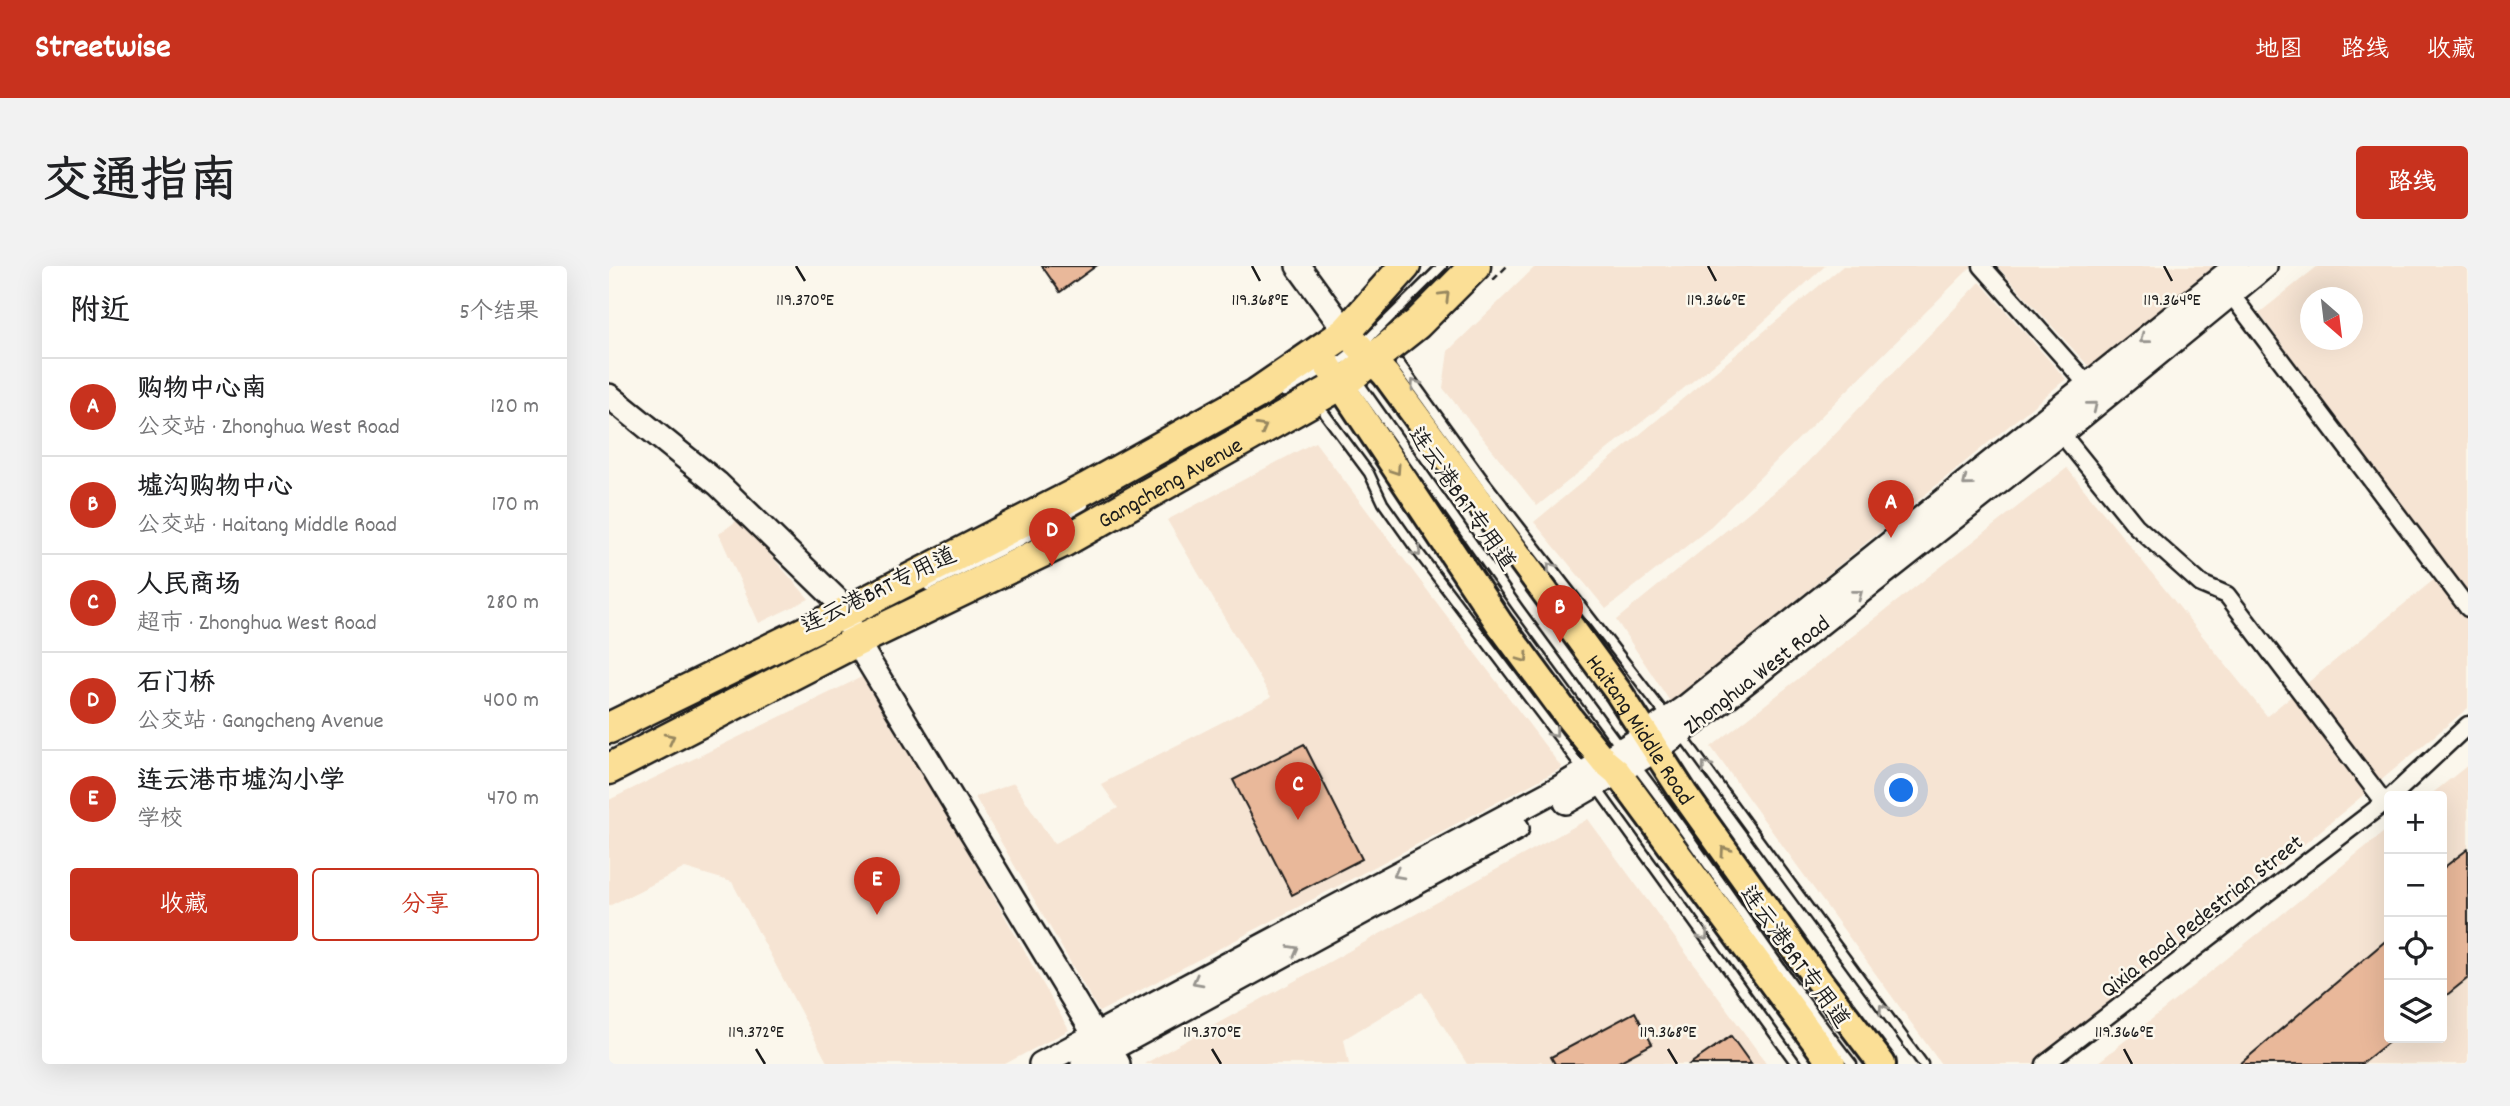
<!DOCTYPE html>
<html lang="zh">
<meta charset="utf-8">
<style>
:root{--surface:#fff;--page:#f2f2f2;--text:#202124;--muted:#757577;--line:#e0e0e0;--accent:#c8321e}
body{margin:0;font-family:Dekko,"LXGW WenKai TC",sans-serif;background:var(--page);color:var(--text)}
.controls{position:absolute;right:21px;bottom:21px;display:grid;overflow:hidden;border-radius:7px;box-shadow:0 7px 28px #0002}
.controls button{width:63px;height:63px;display:grid;place-items:center;padding:0;border:0;border-bottom:2px solid var(--line);background:var(--surface);color:var(--text);font:35px sans-serif}
.compass{position:absolute;left:1691px;top:21px;width:63px;height:63px;border-radius:50%;background:var(--surface);box-shadow:0 7px 28px #0002;rotate:152deg}
.you{position:absolute;left:1293px;top:525px;width:24px;height:24px;margin:-18px;border:5px solid #fff;border-radius:50%;background:#1a73e8;box-shadow:0 0 0 10px #1a73e833}
.badge{display:grid;place-items:center;width:46px;height:46px;border-radius:50%;background:var(--accent);color:#fff;font-size:23px;font-weight:700}
.pin{position:absolute;translate:-50% -58px;filter:drop-shadow(0 2px 4px #0008)}
.pin::after{content:'';position:absolute;top:37px;width:24px;height:21px;background:inherit;clip-path:polygon(0 0,100% 0,50% 100%)}
.list{margin:0;padding:0;list-style:none}
h2{display:flex;justify-content:space-between;align-items:center;height:91px;margin:0;padding:0 28px;font-size:30px}
h2 small{font-size:23px;font-weight:400;color:var(--muted)}
.list li{display:grid;grid-template-columns:46px 1fr auto;gap:21px;align-items:center;box-sizing:border-box;height:98px;padding:0 28px;border-top:2px solid var(--line)}
.list b{display:block;font-size:26px;white-space:nowrap}
.list p{margin:0;font-size:23px;white-space:nowrap;color:var(--muted)}
.list em{font-size:23px;font-style:normal;color:var(--muted)}
.actions{display:flex;gap:14px;padding:21px 28px}
.actions a{flex:1;padding:16px 0;border:2px solid var(--accent);border-radius:7px;text-align:center;font-size:24px;color:var(--accent)}
.actions .main{background:var(--accent);color:#fff}
.icon{flex:none;width:38px;height:38px;fill:none;stroke:currentColor;stroke-width:2;stroke-linecap:round;stroke-linejoin:round}
.map{position:relative;flex:none;width:1859px;height:798px;overflow:hidden;border-radius:7px}
header{display:flex;align-items:center;gap:42px;box-sizing:border-box;height:98px;padding:0 35px;background:var(--accent);color:#fff}
header strong{font-size:33px}
nav{display:flex;gap:38px;margin-inline-start:auto;font-size:24px}
.intro{display:flex;align-items:center;justify-content:space-between;box-sizing:border-box;height:168px;padding:0 42px}
h1{margin:0;font-size:49px}
.button{padding:18px 32px;border-radius:7px;background:var(--accent);color:#fff;font-size:24px;font-weight:700}
main{display:flex;gap:42px;padding:0 42px}
aside{flex:1;background:var(--surface);border-radius:7px;box-shadow:0 7px 28px #0002}
.map>svg:first-child{display:block}
.built{fill:#f6e4d3;fill-rule:evenodd}
.building{fill:#e9b89a;stroke:#1c1c1c;stroke-width:2}
.lines{fill:none;stroke-linecap:round;stroke-linejoin:round}
.lane-casing{stroke:#1c1c1c;stroke-width:13}
.street-casing{stroke:#1c1c1c;stroke-width:21}
.secondary-casing{stroke:#1c1c1c;stroke-width:28}
.primary-casing{stroke:#1c1c1c;stroke-width:32}
.highway-casing{stroke:#1c1c1c;stroke-width:35}
.path{stroke:#1c1c1c;stroke-width:2.5;stroke-dasharray:7 5;stroke-linecap:butt}
.lane{stroke:#fbf7ec;stroke-width:8}
.street{stroke:#fbf7ec;stroke-width:16}
.secondary{stroke:#fbf7ec;stroke-width:23}
.primary{stroke:#fbdf96;stroke-width:26}
.highway{stroke:#fbdf96;stroke-width:30}
.oneway{stroke:#97875f}
.oneway2{stroke:#97948e}
.ticks{fill:none;stroke:#1c1c1c;stroke-width:2.5}
.labels{text-anchor:middle;stroke-width:5;stroke-linejoin:round;paint-order:stroke}
.street-label{font-size:23px;fill:#1c1c1c;stroke:#fbf7ec}
.ticks-label{font-size:18px;text-anchor:middle;fill:#1c1c1c;stroke:#fbf7ec;stroke-width:5;stroke-linejoin:round;paint-order:stroke}
</style>
<header>
<strong>Streetwise</strong>
<nav><a>地图</a><a>路线</a><a>收藏</a></nav>
</header>
<div class="intro"><h1>交通指南</h1><a class="button">路线</a></div>
<main>
<aside>
<h2>附近<small>5个结果</small></h2>
<ul class="list">
<li><span class="badge">A</span><div><b>购物中心南</b><p>公交站 · Zhonghua West Road</p></div><em>120 m</em></li>
<li><span class="badge">B</span><div><b>墟沟购物中心</b><p>公交站 · Haitang Middle Road</p></div><em>170 m</em></li>
<li><span class="badge">C</span><div><b>人民商场</b><p>超市 · Zhonghua West Road</p></div><em>280 m</em></li>
<li><span class="badge">D</span><div><b>石门桥</b><p>公交站 · Gangcheng Avenue</p></div><em>400 m</em></li>
<li><span class="badge">E</span><div><b>连云港市墟沟小学</b><p>学校</p></div><em>470 m</em></li>
</ul>
<div class="actions"><a class="main">收藏</a><a>分享</a></div>
</aside>
<div class="map">
<svg width="1859" height="798" viewBox="0 0 1859 798">
<rect width="100%" height="100%" fill="#fbf7ec"/>
<filter id="ink" filterUnits="userSpaceOnUse"><feTurbulence type="fractalNoise" baseFrequency=".0143" numOctaves="2"/><feDisplacementMap in="SourceGraphic" scale="14" xChannelSelector="R" yChannelSelector="G"/><feConvolveMatrix kernelMatrix="1 2 1 2 8 2 1 2 1" color-interpolation-filters="sRGB"/></filter>
<g filter="url(#ink)">
<g class="built">
<polygon points="927,0 1216,0 1130,78 928,240 834,122 839,85"/>
<polygon points="1234,0 1363,0 1098,264 997,343 925,256"/>
<polygon points="1388,0 1605,0 1483,104"/>
<path d="M1709,0H1859V442L1431,798H1332L1102,481L1458,202L1658,450L1838,303L1650,47ZM1702,32H1744V74H1702Z"/>
<polygon points="1371,16 1457,113 1062,437 1007,354 1188,207"/>
<polygon points="706,176 953,502 490,746 366,531 405,517 445,578 509,542 492,518 662,431 558,254"/>
<polygon points="130,253 200,333 150,357 110,268"/>
<polygon points="259,408 460,764 396,798 219,798 123,616 76,602 0,640 0,534"/>
<polygon points="1859,499 1859,583 1833,603 1833,530 1820,530"/>
<polygon points="979,553 1158,798 934,798 932,795 926,798 858,798 813,726 735,773 740,798 535,798"/>
<polygon points="1780,562 1780,672 1631,798 1487,798"/>
<polygon points="1859,712 1859,798 1752,798 1785,772 1833,772 1833,733"/>
</g>
<g class="building">
<polygon points="433,0 487,0 451,26"/>
<polygon points="695,478 753,593 683,629 624,514"/>
<polygon points="1859,583 1859,712 1833,733 1833,603"/>
<polygon points="1780,672 1780,772 1785,772 1752,798 1631,798"/>
<polygon points="1026,746 1043,778 1006,798 946,798 942,791"/>
<polygon points="1122,770 1142,798 1081,798"/>
</g>
<g class="lines">
<defs>
<g id="lane">
<polyline points="791,98 877,217 1059,452"/>
<polyline points="748,114 909,342 1012,482"/>
<polyline points="675,126 734,93 756,76 833,0"/>
<polyline points="716,148 760,207 774,237 803,278 975,505"/>
<polyline points="319,320 404,279 475,239"/>
<polyline points="1072,468 1314,798"/>
<path d="M1027,500C1102,597 1167,702 1243,798"/>
<polyline points="987,521 1187,798"/>
</g>
<g id="street">
<polyline points="1373,0 1479,119"/>
<polyline points="1621,27 1859,342"/>
<polyline points="1452,167 1527,260 1592,318 1618,329 1776,537"/>
<polyline points="1783,530 1859,459"/>
<polyline points="1436,798 1780,533"/>
</g>
<g id="secondary">
<polyline points="689,0 737,66"/>
<polyline points="0,130 109,218 228,334 257,391 486,769 501,784 509,798"/>
<polyline points="957,536 1047,484 1089,454 1452,167 1656,0"/>
<polyline points="432,798 950,522 1037,469 1078,440 1627,0"/>
<polyline points="474,798 908,562"/>
</g>
<g id="primary">
<path id="s1" d="M737,66L777,109L1010,427L1075,528L1194,694L1273,798"/>
<polyline points="709,85 890,357 961,453 995,495 1008,506 1223,798"/>
</g>
<g id="highway">
<polyline points="0,462 235,347 478,222 647,128 737,66 796,0"/>
<path id="s2" d="M0,503L248,375L454,276L731,119L808,58L866,0"/>
</g>
</defs>
<use href="#lane" class="lane-casing"/>
<use href="#street" class="street-casing"/>
<use href="#secondary" class="secondary-casing"/>
<use href="#primary" class="primary-casing"/>
<use href="#highway" class="highway-casing"/>
<polyline class="path" points="884,14 898,0"/>
<use href="#lane" class="lane"/>
<use href="#street" class="street"/>
<use href="#secondary" class="secondary"/>
<use href="#primary" class="primary"/>
<use href="#highway" class="highway"/>
</g>
<defs><path id="oneway-chevron" d="M-2-3.5L2.5 0L-2 3.5" fill="none" stroke-width="1.6" stroke-linecap="round" stroke-linejoin="round" transform="scale(1.75)"/></defs>
<g class="oneway">
<use href="#oneway-chevron" transform="translate(836 30) rotate(-45)"/>
<use href="#oneway-chevron" transform="translate(653 162) rotate(-29)"/>
<use href="#oneway-chevron" transform="translate(787 204) rotate(56)"/>
<use href="#oneway-chevron" transform="translate(915 392) rotate(54)"/>
<use href="#oneway-chevron" transform="translate(61 472) rotate(-27)"/>
<use href="#oneway-chevron" transform="translate(1116 585) rotate(-125)"/>
</g>
<g class="oneway2">
<use href="#oneway-chevron" transform="translate(1535 73) rotate(141)"/>
<use href="#oneway-chevron" transform="translate(806 118) rotate(-125)"/>
<use href="#oneway-chevron" transform="translate(1484 140) rotate(-39)"/>
<use href="#oneway-chevron" transform="translate(1358 216) rotate(141)"/>
<use href="#oneway-chevron" transform="translate(808 286) rotate(54)"/>
<use href="#oneway-chevron" transform="translate(942 301) rotate(-128)"/>
<use href="#oneway-chevron" transform="translate(1249 328) rotate(-38)"/>
<use href="#oneway-chevron" transform="translate(945 467) rotate(52)"/>
<use href="#oneway-chevron" transform="translate(1097 500) rotate(-127)"/>
<use href="#oneway-chevron" transform="translate(789 608) rotate(152)"/>
<use href="#oneway-chevron" transform="translate(1095 670) rotate(54)"/>
<use href="#oneway-chevron" transform="translate(685 684) rotate(-29)"/>
<use href="#oneway-chevron" transform="translate(588 715) rotate(152)"/>
<use href="#oneway-chevron" transform="translate(1274 743) rotate(-126)"/>
</g>
</g>
<path class="ticks" d="M187,0L196,15M643,0L651,15M1099,0L1107,15M1555,0L1563,15M147,783L156,798M603,783L612,798M1059,783L1068,798M1515,783L1523,798"/>
<g class="labels">
<g class="street-label">
<text dy="8" stroke="none"><textPath href="#s2" startOffset="630">Gangcheng Avenue</textPath></text>
<text transform="translate(854 232) rotate(55)" y="8">连云港BRT专用道</text>
<text transform="translate(269 323) rotate(-26)" y="8">连云港BRT专用道</text>
<text transform="translate(1147 408) rotate(-38)" y="8">Zhonghua West Road</text>
<text dy="8" stroke="none"><textPath href="#s1" startOffset="495">Haitang Middle Road</textPath></text>
<text transform="translate(1592 649) rotate(-38)" y="8">Qixia Road Pedestrian Street</text>
<text transform="translate(1187 690) rotate(54)" y="8">连云港BRT专用道</text>
</g>
</g>
<g class="ticks-label">
<text x="1107" y="39">119.366°E</text>
<text x="1563" y="39">119.364°E</text>
<text x="196" y="39">119.370°E</text>
<text x="651" y="39">119.368°E</text>
<text x="147" y="771">119.372°E</text>
<text x="603" y="771">119.370°E</text>
<text x="1059" y="771">119.368°E</text>
<text x="1515" y="771">119.366°E</text>
</g>
</svg>
<div class="controls">
<button>+</button>
<button>−</button>
<button><svg class="icon" aria-label="locate" viewBox="0 0 24 24"><circle cx="12" cy="12" r="6"/><path d="M12 2v4M12 18v4M2 12h4M18 12h4"/></svg></button>
<button><svg class="icon" aria-label="layers" viewBox="0 0 24 24"><path d="M12 4l9 5-9 5-9-5zM3 14l9 5 9-5"/></svg></button>
</div>
<svg class="compass" viewBox="-18 -18 36 36"><path d="M0-13l5 13h-10z" fill="#e53935"/><path d="M0 13l5-13h-10z" fill="#757577"/></svg>
<div class="you"></div>
<div class="pin badge" style="left:1282px;top:272px">A</div>
<div class="pin badge" style="left:951px;top:377px">B</div>
<div class="pin badge" style="left:689px;top:554px">C</div>
<div class="pin badge" style="left:443px;top:300px">D</div>
<div class="pin badge" style="left:268px;top:649px">E</div>
</div>
</main>
